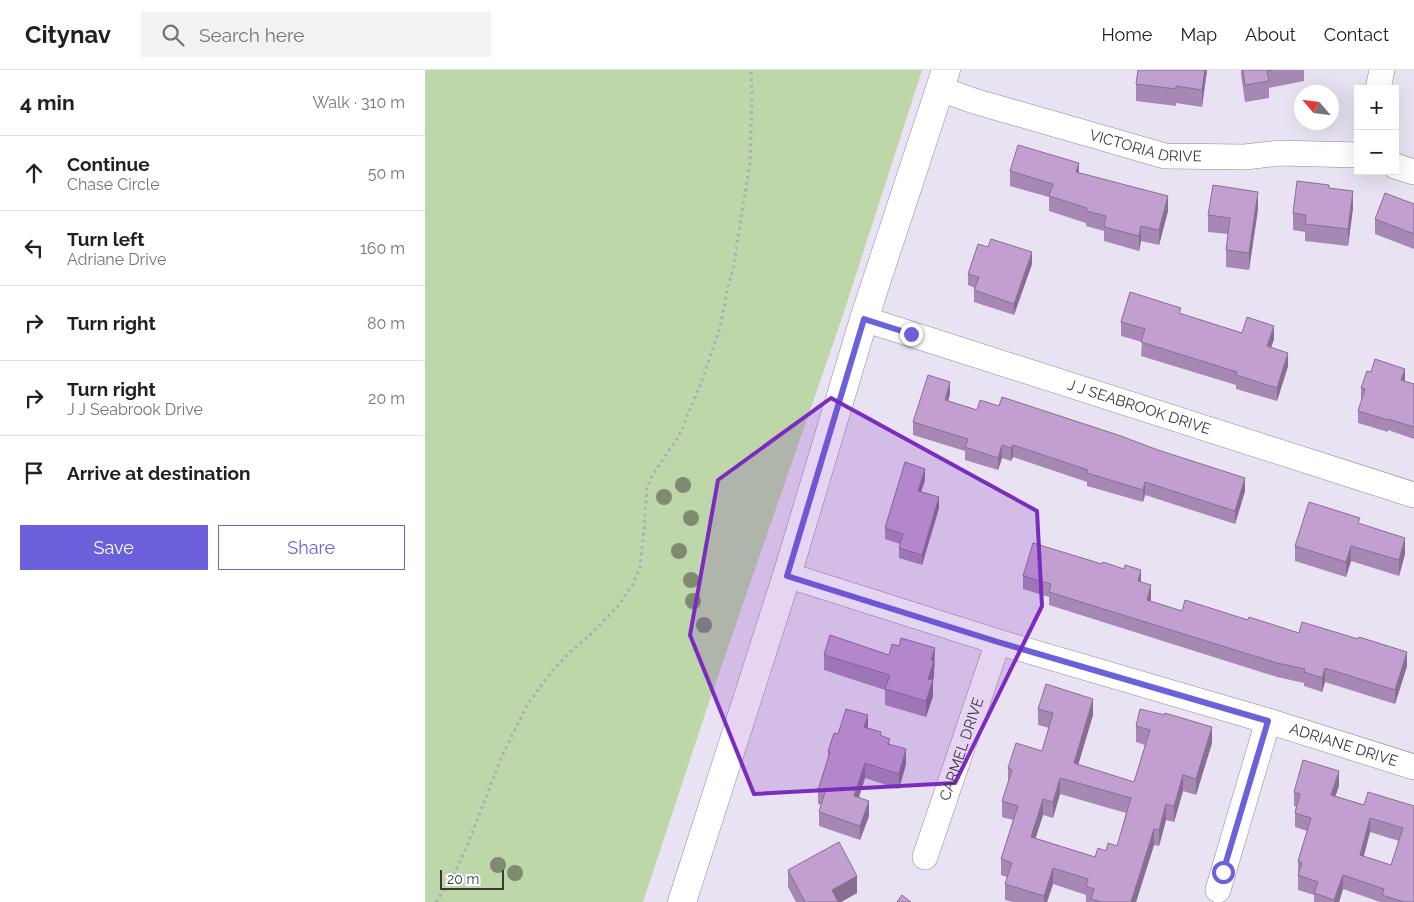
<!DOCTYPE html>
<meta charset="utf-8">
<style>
:root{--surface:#fff;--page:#f2f2f2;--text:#202124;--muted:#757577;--line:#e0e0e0;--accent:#6b61db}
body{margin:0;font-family:Raleway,sans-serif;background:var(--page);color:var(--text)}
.controls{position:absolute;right:15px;top:15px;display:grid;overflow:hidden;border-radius:0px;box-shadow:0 5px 20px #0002}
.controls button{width:45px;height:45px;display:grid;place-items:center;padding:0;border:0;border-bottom:1px solid var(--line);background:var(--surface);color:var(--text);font:25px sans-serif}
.compass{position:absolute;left:869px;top:15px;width:45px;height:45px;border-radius:50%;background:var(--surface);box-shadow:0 5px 20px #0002;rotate:298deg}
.scale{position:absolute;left:15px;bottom:12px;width:64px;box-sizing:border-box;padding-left:5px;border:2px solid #39373d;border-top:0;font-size:14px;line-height:18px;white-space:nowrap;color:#39373d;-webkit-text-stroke:4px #fff;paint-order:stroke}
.stop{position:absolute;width:15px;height:15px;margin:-11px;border:4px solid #6b61db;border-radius:50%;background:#fff}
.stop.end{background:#6b61db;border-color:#fff;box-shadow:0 1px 5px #0008}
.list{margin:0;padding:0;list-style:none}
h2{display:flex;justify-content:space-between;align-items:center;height:65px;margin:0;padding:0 20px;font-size:21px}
h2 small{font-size:16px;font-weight:400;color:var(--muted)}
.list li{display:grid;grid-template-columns:32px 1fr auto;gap:15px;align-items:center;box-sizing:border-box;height:75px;padding:0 20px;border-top:1px solid var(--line)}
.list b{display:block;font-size:19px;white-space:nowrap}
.list p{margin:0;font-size:16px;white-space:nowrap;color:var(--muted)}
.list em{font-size:16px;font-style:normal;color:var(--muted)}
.actions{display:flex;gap:10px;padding:15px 20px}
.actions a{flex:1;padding:11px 0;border:1px solid var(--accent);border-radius:0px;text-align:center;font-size:18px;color:var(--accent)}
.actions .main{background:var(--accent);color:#fff}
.icon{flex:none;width:28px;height:28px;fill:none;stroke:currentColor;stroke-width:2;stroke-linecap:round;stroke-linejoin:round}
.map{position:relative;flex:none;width:989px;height:832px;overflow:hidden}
header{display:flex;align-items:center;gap:30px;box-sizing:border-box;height:70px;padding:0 25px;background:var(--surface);border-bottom:1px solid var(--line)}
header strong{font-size:24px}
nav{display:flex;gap:28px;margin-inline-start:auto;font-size:18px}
.search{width:350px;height:45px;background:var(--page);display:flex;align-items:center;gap:12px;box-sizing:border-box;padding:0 18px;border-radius:0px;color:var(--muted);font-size:19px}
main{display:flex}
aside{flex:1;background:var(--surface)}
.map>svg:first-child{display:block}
.green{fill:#bdd7a8}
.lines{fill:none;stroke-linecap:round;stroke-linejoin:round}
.minor-casing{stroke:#8e8796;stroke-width:26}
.primary-casing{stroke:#8e8796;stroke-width:29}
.path{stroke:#afaab7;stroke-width:3;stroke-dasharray:2.5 4;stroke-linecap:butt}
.minor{stroke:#fff;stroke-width:25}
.primary{stroke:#fff;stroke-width:28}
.tree{fill:#7f8b71}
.wall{fill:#a788b4;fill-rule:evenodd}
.shaded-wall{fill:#886f92}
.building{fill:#c29ed1;stroke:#886f92;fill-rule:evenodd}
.route{stroke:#6b61db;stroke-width:6}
.marked{fill:#7b2cbf;fill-opacity:0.2;stroke:#7b2cbf;stroke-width:4;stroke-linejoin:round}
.labels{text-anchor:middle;stroke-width:4;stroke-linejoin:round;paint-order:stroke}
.street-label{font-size:15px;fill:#39373d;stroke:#fff}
</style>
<header>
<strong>Citynav</strong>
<div class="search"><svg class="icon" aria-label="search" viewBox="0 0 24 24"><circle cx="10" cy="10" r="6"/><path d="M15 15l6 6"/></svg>Search here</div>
<nav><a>Home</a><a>Map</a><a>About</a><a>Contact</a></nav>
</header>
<main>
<aside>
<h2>4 min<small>Walk · 310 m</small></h2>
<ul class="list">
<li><svg class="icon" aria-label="ahead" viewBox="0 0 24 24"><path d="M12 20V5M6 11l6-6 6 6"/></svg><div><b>Continue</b><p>Chase Circle</p></div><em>50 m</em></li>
<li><svg class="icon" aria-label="left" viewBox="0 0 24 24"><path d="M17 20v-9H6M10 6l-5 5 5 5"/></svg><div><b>Turn left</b><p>Adriane Drive</p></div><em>160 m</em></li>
<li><svg class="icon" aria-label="right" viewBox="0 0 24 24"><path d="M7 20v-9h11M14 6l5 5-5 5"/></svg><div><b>Turn right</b></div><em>80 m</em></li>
<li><svg class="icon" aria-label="right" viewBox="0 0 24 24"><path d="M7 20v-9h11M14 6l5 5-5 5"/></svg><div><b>Turn right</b><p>J J Seabrook Drive</p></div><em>20 m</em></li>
<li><svg class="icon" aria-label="arrive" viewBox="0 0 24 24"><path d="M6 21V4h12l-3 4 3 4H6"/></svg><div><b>Arrive at destination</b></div></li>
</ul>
<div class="actions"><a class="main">Save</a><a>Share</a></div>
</aside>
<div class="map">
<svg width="989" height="832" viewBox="0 0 989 832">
<rect width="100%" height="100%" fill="#e9e2f2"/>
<polygon class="green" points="0,0 497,0 419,242 281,641 218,832 0,832"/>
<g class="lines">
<defs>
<g id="minor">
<path id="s1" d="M515,19L549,31L740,86L820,87L854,83L933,85"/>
<polyline points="953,19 957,0"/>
<polyline points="970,96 989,102"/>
<path id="s2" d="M439,249L989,425"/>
<path id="s3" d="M362,505L573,572L843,651L989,697"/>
<path id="s4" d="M500,787L573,572"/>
<polyline points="793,820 843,651"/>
</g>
<polyline id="primary" points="257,832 362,505 439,249 521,0"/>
</defs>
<use href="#minor" class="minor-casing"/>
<use href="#primary" class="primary-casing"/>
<polyline class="path" points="11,832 27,808 40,781 77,686 102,635 127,601 145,582 163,567 193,536 209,512 215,497 219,459 222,417 228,404 254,366 276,313 295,258 302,220 308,199 325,93 327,27 326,0"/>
<use href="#minor" class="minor"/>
<use href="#primary" class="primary"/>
</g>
<g class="tree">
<circle cx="258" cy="415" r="8"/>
<circle cx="239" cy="427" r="8"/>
<circle cx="266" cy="448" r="8"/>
<circle cx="254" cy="481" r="8"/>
<circle cx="266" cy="510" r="8"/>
<circle cx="268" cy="531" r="8"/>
<circle cx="279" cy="555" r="8"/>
<circle cx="73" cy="795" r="8"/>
<circle cx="90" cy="803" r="8"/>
</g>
<g class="wall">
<polygon points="713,0 782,0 777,37 751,33 751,36 711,31 711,14"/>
<polygon points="816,0 879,0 879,11 844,18 844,28 820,32 816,5"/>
<polygon points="585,101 654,103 743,141 734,175 716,171 714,181 679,171 679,161 661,156 661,153 624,141 624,127 585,116"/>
<polygon points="904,118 928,138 923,176 880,171 880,162 868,160 868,143"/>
<polygon points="989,134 989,179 950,164 950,149"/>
<polygon points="833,139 824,200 801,197 801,180 803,164 783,162 783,145"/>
<polygon points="607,194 589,245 549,232 549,220 550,218 543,215 543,204"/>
<polygon points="756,244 817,263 849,269 846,277 863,296 852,331 811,319 811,315 716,286 717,272 696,266 696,252"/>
<polygon points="946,302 989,314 989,369 963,360 963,362 933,353 933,341 937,330 936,329 936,318"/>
<polygon points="525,324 523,331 820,421 810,454 720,425 718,432 662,416 662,412 588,387 586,391 577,388 573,400 540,390 540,381 488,365 488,352"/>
<polygon points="500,410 496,422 514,438 497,495 474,488 474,478 475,474 460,469 460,458"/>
<polygon points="935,454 980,484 974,506 926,491 921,507 870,491 870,476"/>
<polygon points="677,494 699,499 716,512 726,529 726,531 757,541 823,550 874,563 982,596 970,634 900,612 897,622 879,616 879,613 852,607 624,535 624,527 598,519 598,506"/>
<polygon points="399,585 464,585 510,594 509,597 509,607 508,610 508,626 501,647 460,635 460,620 399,600"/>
<path d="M613,639L668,645L653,695L709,712L720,675L711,672V656L787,673L771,725L758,721L749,752L741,750L734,776L729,775L711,832H661V825L628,814L622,832H588L580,830V814L582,807L576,805V789L588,750L577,747V731L583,714V698L617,681L624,658L613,655ZM635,724L701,743L692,776L681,781L670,787L610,768L618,745L628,748Z"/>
<polygon points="443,658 456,666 465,674 481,694 474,719 440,708 434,728 444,746 435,770 394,756 394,742 396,735 393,734 393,720 403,689 403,681 413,664"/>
<path d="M914,716L910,726L939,735L989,736V832H955L918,819L914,832H889V825L873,820V791L882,761L870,757V743L871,737L869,736V722ZM945,762L974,771L966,795L939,786Z"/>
<polygon points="363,800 432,823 416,832 371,832 363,817"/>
</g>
<g class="shaded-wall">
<polygon points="780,0 782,0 777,37 777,20"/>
<polygon points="654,93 654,108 651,102"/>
<polygon points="928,121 928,138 923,176 923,159"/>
<polygon points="833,122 833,139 824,200 824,183"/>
<polygon points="743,126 743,141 734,175 734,160"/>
<polygon points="716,156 716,171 714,181 714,166"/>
<polygon points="607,182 607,194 589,245 589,234"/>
<polygon points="849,256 849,269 842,290 842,276"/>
<polygon points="863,283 863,296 852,331 852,318"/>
<polygon points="980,299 980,311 976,322 976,310"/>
<polygon points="525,312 525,324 520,342 520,330"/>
<polygon points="577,375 577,388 573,400 573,388"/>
<polygon points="588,375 588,387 586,391 586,378"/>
<polygon points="500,399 500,410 493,432 493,421"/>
<polygon points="820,408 820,421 810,454 810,441"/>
<polygon points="720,412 720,425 718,432 718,420"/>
<polygon points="514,427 514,438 497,495 497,485"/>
<polygon points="980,468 980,484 974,506 974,490"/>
<polygon points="926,476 926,491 921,507 921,492"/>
<polygon points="716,500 716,514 713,511"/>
<polygon points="726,515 726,529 722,543 722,530"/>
<polygon points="510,578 509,607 503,625 503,609 506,590"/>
<polygon points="982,582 982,596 970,634 970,620"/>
<polygon points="900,598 900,612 897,622 897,608"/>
<polygon points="508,610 508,626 501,647 501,631"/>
<polygon points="668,629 668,645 649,709 649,693"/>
<polygon points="443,645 443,660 439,657"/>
<polygon points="787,657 787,673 771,725 771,709"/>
<polygon points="481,679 481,694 474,719 474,704"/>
<polygon points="440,693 440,708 429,741 429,726"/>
<polygon points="914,701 914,716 906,739 906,725"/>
<polygon points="758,705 758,721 749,752 749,736"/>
<polygon points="635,708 635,724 628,748 628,732"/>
<polygon points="618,729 618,745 606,783 606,767"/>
<polygon points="444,731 444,746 435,770 435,756"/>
<polygon points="741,734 741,750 734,776 734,760"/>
<polygon points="945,748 945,762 935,799 935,785"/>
<polygon points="729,759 729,775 711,832 706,832"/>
<polygon points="628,798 628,814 622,832 619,832 619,826"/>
<polygon points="918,805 918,819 914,832 909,832"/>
<polygon points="432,806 432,823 416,832 407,832 407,820"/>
</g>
<g class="building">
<polygon points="713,0 780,0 777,20 751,16 751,19 711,14"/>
<polygon points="818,0 847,0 842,1 844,11 820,15"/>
<polygon points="593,75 654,93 651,102 743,126 734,160 716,156 714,166 679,157 681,146 661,141 662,138 624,126 628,114 585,101"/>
<polygon points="872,111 904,115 904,118 928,121 923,159 880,154 881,145 868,143"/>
<polygon points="788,115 833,122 824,183 801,180 805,148 783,145"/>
<polygon points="960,123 989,134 989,164 950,149"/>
<polygon points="566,169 607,182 589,234 549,220 554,207 543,204 553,174 563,177"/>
<polygon points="705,222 756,238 754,243 817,263 822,247 849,256 842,276 863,283 852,318 811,305 812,302 716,272 720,259 696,252"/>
<polygon points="950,289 980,299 976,310 989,314 989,357 963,349 963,350 933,341 940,319 936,318 942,301 946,302"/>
<polygon points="503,305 525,312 520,330 552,340 555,330 574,336 577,327 696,366 733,380 820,408 810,441 720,412 718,420 662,403 663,400 588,375 586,378 577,375 573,388 540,377 543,369 488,352"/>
<polygon points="480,392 500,399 493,421 514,427 497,485 474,478 478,464 460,458"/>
<polygon points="884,432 935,448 933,453 980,468 974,490 926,476 921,492 870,476"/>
<polygon points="608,473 677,494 678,492 699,499 700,495 716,500 713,511 726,515 722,530 757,541 760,530 823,550 824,547 874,563 877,552 933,569 934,567 982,582 970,620 900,598 897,608 879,602 880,599 852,593 624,522 626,514 598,506"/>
<polygon points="405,565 464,585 467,574 474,576 476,568 510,578 506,590 509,591 503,609 508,610 501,631 460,619 465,605 399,585"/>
<path d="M621,614L668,629L649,693L709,712L725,660L711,656L715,639L740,645V643L787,657L771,709L758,705L749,736L741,734L734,760L729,759L706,832H676L666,829L669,819L661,816L663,809L628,798L619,826L580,814L587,793L576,789L593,736L577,731L587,700L583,698L591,673L617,681L628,643L613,639ZM635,708L706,728L692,776L683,773L681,781L673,778L670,787L606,767L618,729L628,732Z"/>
<polygon points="421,639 443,645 439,657 456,662 455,665 465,669 463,674 481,679 474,704 440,693 429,726 444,731 435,756 394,742 400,722 393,720 405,682 403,681 409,663 413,664"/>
<path d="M878,690L914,701L906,725L939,735L943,722L989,736V832H979L957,825L959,819L918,805L909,830L889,823L893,812L873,805L877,793L873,791L886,748L870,743L875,724L869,722ZM945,748L978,758L966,795L935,785Z"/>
<polygon points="414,772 432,806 407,820 413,832 380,832 363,800"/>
<polygon points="477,825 486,832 472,832"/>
</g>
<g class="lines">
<polyline class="route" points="486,264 439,249 362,506 573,572 843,651 798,802"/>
</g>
<path class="marked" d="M406,328L612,441L617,536L530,713L329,724L265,565L293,410Z"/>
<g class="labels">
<g class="street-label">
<text dy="5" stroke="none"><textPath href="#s1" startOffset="214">VICTORIA DRIVE</textPath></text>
<text dy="5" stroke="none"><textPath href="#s2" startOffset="289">J J SEABROOK DRIVE</textPath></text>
<text dy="5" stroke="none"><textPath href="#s3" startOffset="582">ADRIANE DRIVE</textPath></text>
<text dy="5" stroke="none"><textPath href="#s4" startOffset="114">CARMEL DRIVE</textPath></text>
</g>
</g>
</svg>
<div class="controls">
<button>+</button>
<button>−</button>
</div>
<svg class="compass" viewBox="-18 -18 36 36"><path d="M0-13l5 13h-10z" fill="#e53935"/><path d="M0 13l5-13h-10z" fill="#757577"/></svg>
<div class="scale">20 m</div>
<div class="stop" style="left:798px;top:802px"></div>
<div class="stop end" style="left:486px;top:264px"></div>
</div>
</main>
